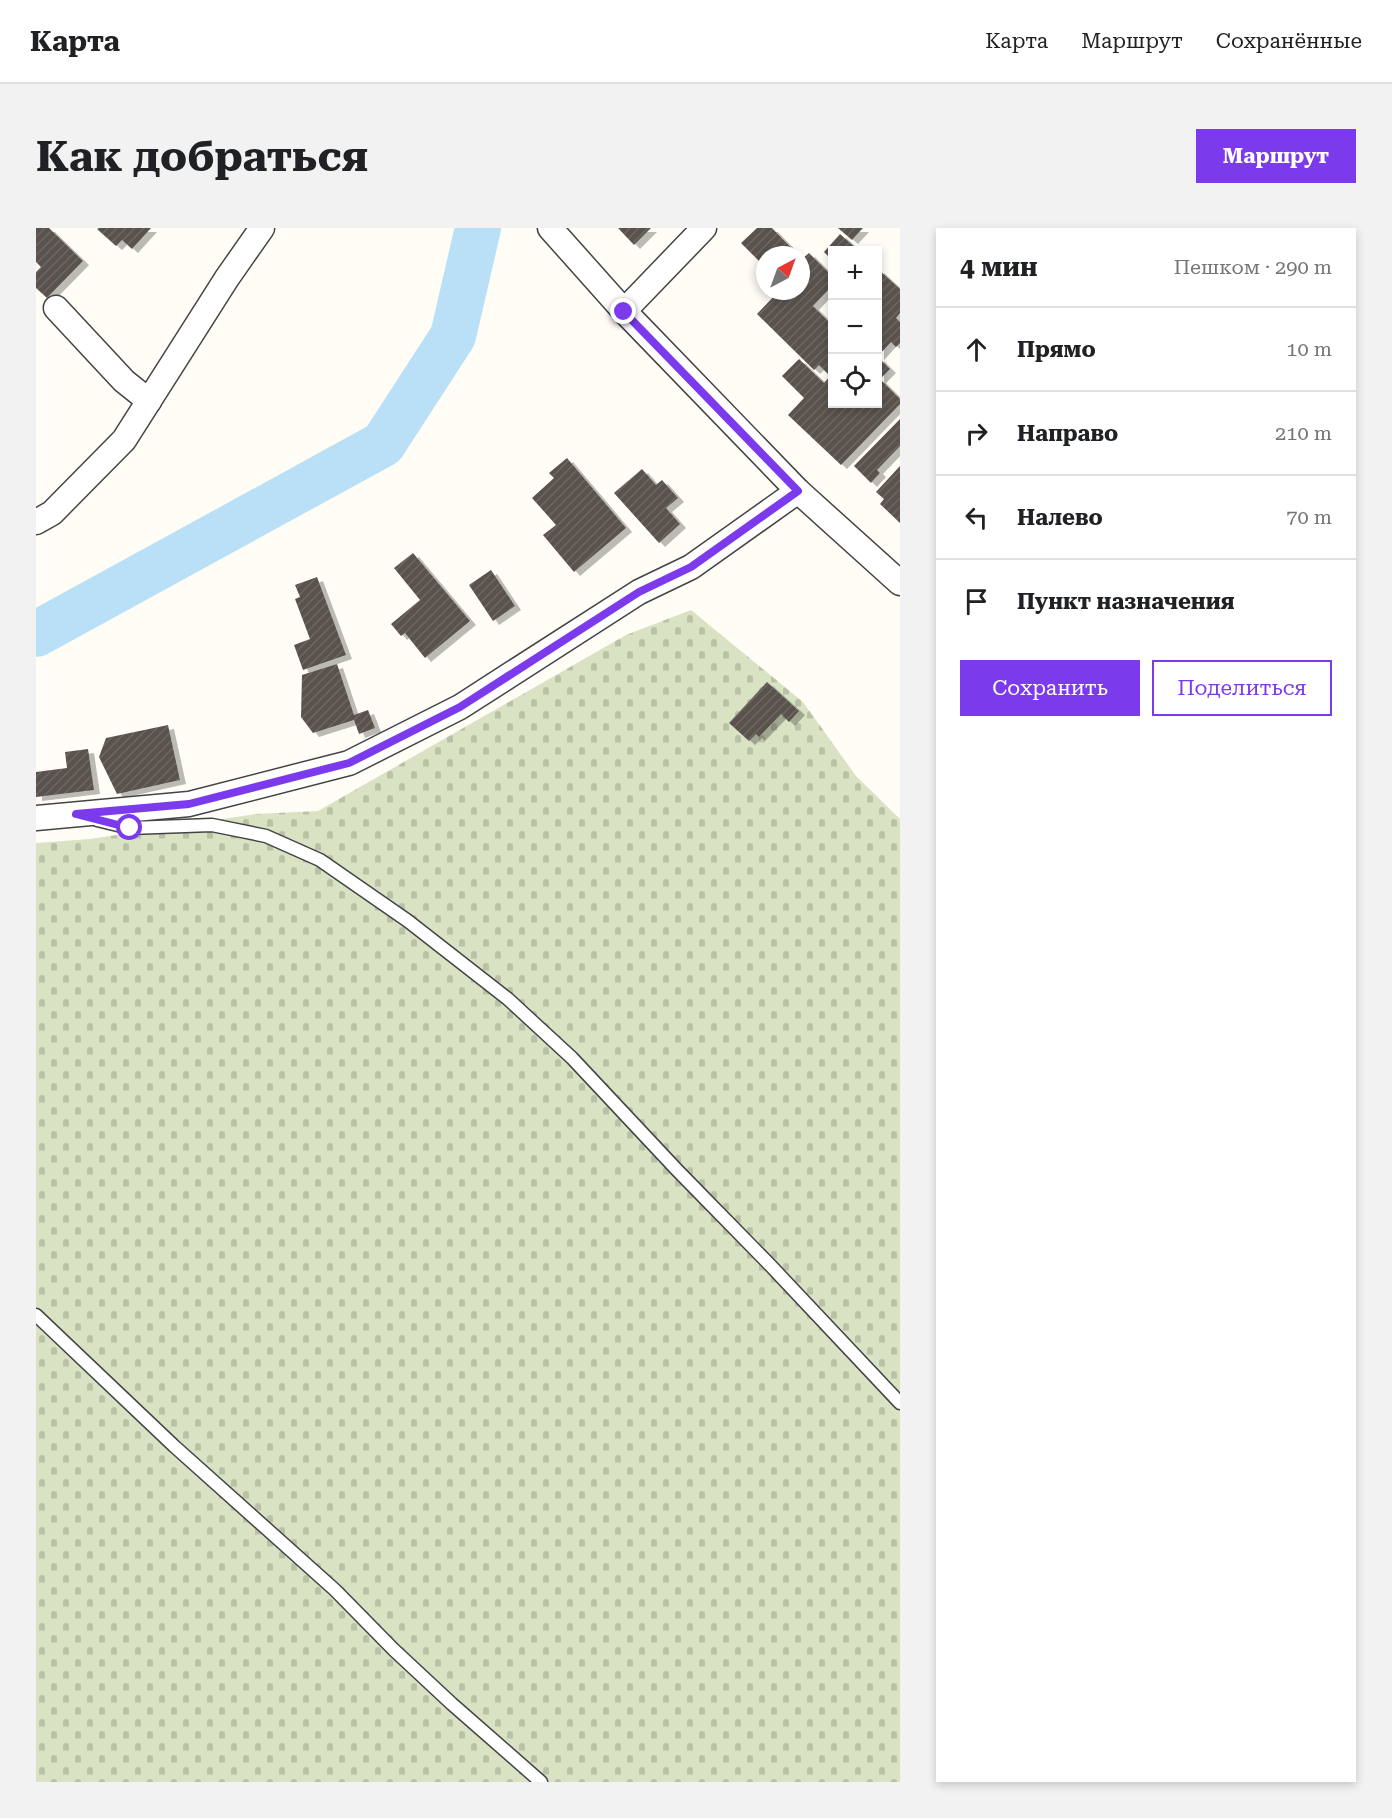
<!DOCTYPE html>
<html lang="ru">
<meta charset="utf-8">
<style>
:root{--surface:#fff;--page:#f2f2f2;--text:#202124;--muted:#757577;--line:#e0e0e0;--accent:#7c3aed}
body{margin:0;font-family:"Roboto Serif",serif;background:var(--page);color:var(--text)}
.controls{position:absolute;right:18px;top:18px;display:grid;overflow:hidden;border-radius:0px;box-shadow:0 3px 9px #0003}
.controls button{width:54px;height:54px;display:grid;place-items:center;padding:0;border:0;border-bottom:2px solid var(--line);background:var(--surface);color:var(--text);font:30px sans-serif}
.compass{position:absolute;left:720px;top:18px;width:54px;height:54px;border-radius:50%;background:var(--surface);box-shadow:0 3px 9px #0003;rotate:41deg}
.stop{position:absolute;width:18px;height:18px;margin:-14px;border:4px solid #7c3aed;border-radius:50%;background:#fff}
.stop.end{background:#7c3aed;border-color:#fff;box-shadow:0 2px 6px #0008}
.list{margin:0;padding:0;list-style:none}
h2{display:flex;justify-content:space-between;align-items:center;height:78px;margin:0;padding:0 24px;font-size:26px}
h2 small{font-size:20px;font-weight:400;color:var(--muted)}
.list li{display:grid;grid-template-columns:39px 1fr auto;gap:18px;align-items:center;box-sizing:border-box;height:84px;padding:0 24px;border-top:2px solid var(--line)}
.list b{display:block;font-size:22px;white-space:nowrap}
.list em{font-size:20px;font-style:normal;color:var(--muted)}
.actions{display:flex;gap:12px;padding:18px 24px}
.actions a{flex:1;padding:14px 0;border:2px solid var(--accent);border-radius:0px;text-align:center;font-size:21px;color:var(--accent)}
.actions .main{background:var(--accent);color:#fff}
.icon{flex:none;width:33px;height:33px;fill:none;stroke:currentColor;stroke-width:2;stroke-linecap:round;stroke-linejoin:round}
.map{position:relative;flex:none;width:864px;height:1554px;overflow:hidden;border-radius:0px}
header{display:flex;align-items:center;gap:36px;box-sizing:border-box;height:84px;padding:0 30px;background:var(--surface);border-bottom:2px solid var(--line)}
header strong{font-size:28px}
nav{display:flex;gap:33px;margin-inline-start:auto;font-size:21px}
.intro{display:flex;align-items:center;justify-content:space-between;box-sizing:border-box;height:144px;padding:0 36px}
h1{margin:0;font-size:42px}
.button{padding:15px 27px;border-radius:0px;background:var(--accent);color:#fff;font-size:21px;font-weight:700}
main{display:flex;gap:36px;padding:0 36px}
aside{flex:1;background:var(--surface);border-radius:0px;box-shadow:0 3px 9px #0003}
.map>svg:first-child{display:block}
.cemetery{fill:url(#cemetery-stones)}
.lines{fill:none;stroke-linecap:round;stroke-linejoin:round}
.river{stroke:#b9e0f7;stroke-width:46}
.building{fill:url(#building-hatch);filter:url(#shadow)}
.service-casing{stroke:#444;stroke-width:15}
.minor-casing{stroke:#444;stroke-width:27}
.service{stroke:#fff;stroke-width:12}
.minor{stroke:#fff;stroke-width:24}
.route{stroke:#7c3aed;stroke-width:8}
</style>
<header>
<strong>Карта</strong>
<nav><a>Карта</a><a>Маршрут</a><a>Сохранённые</a></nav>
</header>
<div class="intro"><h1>Как добраться</h1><a class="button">Маршрут</a></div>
<main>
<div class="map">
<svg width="864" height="1554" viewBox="0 0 864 1554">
<defs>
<pattern id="cemetery-stones" width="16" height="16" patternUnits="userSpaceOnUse" patternTransform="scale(1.5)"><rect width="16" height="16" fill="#d9e3c4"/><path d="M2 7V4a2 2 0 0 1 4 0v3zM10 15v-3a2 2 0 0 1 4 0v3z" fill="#b9c2a7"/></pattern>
<pattern id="building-hatch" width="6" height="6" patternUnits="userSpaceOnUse" patternTransform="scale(1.5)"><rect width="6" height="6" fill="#5a524d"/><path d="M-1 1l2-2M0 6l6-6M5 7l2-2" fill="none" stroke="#6d6662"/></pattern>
<filter id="shadow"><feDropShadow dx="6" dy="4" stdDeviation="0" flood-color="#0004"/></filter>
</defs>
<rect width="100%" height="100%" fill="#fffdf5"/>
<polygon class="cemetery" points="655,382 767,474 820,548 864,591 864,1554 0,1554 0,615 54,611 220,586 282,583 590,407"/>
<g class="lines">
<polyline class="river" points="0,406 347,216 417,108 442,0"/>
</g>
<g class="building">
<polygon points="0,0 13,0 47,33 11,70 0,60 0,44 5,39 0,34"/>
<polygon points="63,0 115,0 96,21 86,12 80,18 61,1"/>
<polygon points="582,0 615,0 598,17"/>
<polygon points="721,0 736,0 762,27 729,27 729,39 705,15"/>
<polygon points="802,0 827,0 816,12"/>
<polygon points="804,6 822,22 796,22 796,32 788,24"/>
<polygon points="773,25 796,48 796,58 777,78 796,97 796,176 842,176 842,129 854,141 844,151 864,171 864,176 805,237 752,187 768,170 746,148 763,131 788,155 794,148 783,137 778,142 721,86 743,63 765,63 765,30 766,31"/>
<polygon points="842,41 864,61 864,85 860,90 864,94 864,115 860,119 855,114 842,128 842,80 845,76 842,73"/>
<polygon points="864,191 864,218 841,242 844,245 835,255 818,238"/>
<polygon points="531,230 590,300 538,344 507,307 520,297 496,270 518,250 513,245"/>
<polygon points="864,238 864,295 844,276 848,271 840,264"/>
<polygon points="606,241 620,257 626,252 642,270 630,280 644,296 623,315 578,265"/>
<polygon points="377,325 434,393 389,430 369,405 365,408 355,396 384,372 358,340"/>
<polygon points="455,342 479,378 457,393 433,357"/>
<polygon points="281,349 310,427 267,442 258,417 274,411 259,371 264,369 259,357"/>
<polygon points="301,436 318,487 332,482 339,500 323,506 318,492 277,505 265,489 266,447"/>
<polygon points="731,454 763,483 753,494 745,486 723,509 720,506 713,513 693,495"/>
<polygon points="132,497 144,552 81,566 63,529 70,510"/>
<polygon points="52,521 58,562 0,569 0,544 31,540 29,524"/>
</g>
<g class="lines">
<defs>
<g id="service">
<polyline points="61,592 94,600 176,597 230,608 284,632 372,693 472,771 536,830 641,942 734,1037 864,1175"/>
<polyline points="0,1087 138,1218 299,1362 358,1422 416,1476 505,1554"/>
</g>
<g id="minor">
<polyline points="514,0 588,83 762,263 864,355"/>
<polyline points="20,80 88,153 113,173"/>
<polyline points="588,83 668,0"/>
<polyline points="0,294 16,285 88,212 191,50 226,0"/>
<polyline points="0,590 153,576 313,535 424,479 603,364 655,339 762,263"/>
</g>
</defs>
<use href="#service" class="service-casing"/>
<use href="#minor" class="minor-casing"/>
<use href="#service" class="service"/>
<use href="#minor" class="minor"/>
</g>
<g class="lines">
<polyline class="route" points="94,600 40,586 153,576 313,535 424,479 603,364 655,339 762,263 588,84"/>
</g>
</svg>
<div class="controls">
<button>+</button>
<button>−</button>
<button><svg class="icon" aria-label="locate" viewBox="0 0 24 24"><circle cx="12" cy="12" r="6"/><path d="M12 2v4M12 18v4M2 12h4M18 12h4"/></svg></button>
</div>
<svg class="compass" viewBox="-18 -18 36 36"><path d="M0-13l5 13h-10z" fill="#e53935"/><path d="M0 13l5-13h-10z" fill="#757577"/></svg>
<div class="stop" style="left:94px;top:600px"></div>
<div class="stop end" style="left:588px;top:84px"></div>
</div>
<aside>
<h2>4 мин<small>Пешком · 290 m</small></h2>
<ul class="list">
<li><svg class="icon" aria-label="ahead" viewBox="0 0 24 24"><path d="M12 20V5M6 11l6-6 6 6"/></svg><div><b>Прямо</b></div><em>10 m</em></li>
<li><svg class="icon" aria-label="right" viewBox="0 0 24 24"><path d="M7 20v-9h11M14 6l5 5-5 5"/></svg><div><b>Направо</b></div><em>210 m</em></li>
<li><svg class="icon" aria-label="left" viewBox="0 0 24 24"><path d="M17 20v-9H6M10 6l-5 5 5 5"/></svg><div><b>Налево</b></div><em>70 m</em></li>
<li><svg class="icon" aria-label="arrive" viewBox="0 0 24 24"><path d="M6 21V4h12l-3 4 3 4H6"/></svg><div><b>Пункт назначения</b></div></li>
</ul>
<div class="actions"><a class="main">Сохранить</a><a>Поделиться</a></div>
</aside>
</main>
